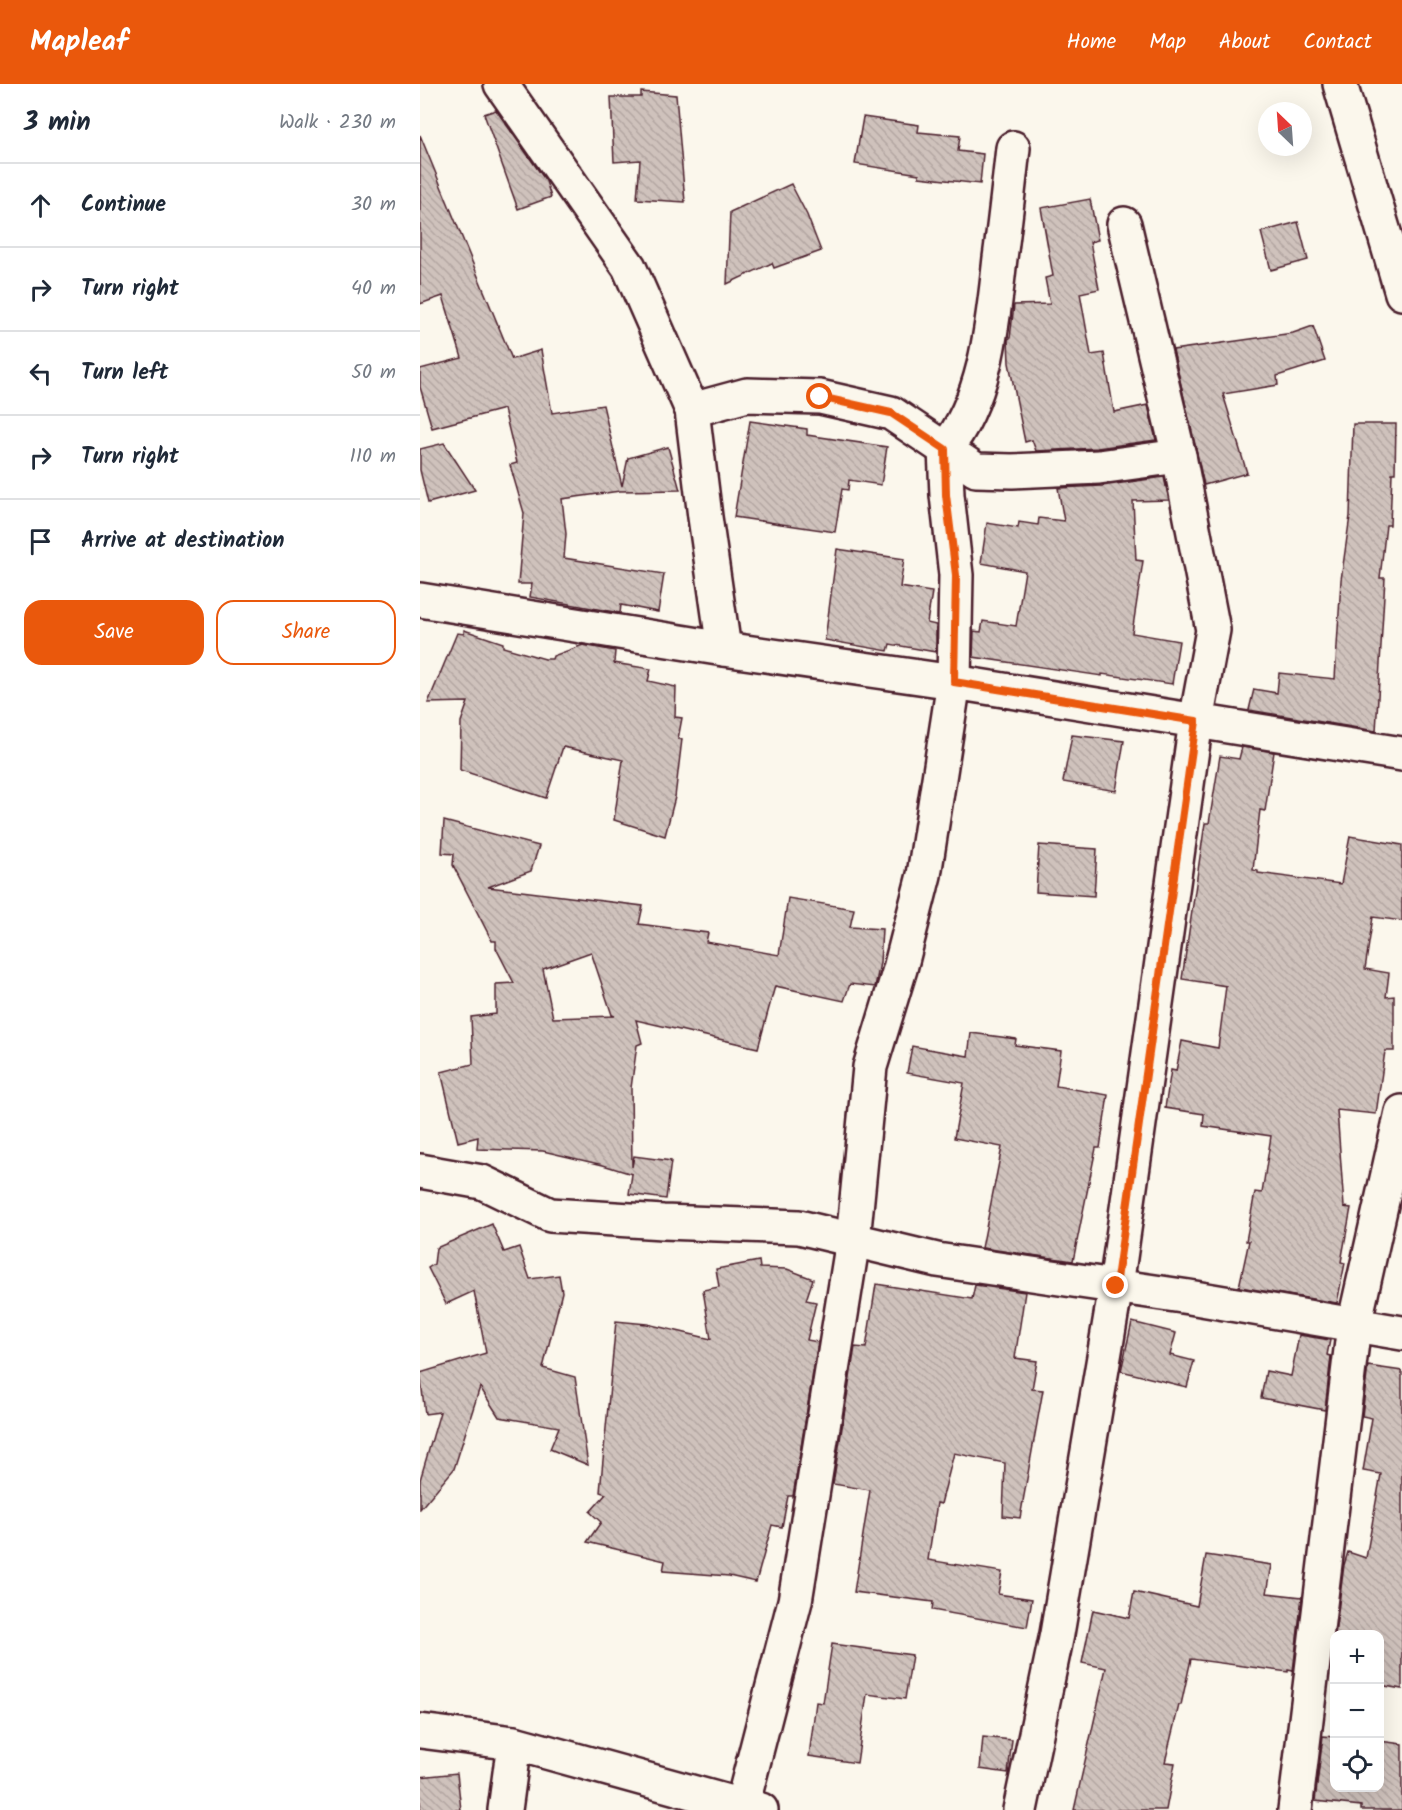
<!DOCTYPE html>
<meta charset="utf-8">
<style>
:root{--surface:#fff;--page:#f6f6f7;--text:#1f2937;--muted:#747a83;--line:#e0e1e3;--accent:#ea580c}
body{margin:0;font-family:Kalam,sans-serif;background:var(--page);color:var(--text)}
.controls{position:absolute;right:18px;bottom:18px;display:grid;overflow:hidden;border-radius:12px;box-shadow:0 6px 24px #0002}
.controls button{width:54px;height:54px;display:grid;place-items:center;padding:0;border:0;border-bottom:2px solid var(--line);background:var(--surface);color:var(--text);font:30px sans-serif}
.compass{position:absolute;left:838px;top:18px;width:54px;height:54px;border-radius:50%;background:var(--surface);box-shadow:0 6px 24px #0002;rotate:335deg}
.stop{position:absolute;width:18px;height:18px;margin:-14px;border:4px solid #ea580c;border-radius:50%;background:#fff}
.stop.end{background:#ea580c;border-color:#fff;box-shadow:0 2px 6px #0008}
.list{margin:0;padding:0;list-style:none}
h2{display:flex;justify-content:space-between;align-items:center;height:78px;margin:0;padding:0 24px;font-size:26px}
h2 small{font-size:20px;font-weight:400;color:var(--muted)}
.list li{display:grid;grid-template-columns:39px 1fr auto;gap:18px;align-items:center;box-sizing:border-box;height:84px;padding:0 24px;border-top:2px solid var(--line)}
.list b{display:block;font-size:22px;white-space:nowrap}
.list em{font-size:20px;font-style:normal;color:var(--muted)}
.actions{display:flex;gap:12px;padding:18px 24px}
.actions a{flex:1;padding:14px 0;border:2px solid var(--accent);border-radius:18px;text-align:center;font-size:21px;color:var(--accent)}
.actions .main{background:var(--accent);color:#fff}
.icon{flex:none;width:33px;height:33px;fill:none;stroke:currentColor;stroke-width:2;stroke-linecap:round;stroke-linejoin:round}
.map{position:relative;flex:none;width:982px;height:1726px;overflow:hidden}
header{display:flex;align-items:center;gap:36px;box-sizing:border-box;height:84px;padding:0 30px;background:var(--accent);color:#fff}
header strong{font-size:28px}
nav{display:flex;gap:33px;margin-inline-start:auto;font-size:21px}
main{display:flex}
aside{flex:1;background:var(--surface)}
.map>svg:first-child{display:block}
.building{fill:url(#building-back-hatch);stroke:#4a1f2b;stroke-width:1.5;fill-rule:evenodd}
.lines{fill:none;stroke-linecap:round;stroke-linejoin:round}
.street-casing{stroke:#4a1f2b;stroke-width:38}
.street{stroke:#fbf7ec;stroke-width:33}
.route{stroke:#ea580c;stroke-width:8}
</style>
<header>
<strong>Mapleaf</strong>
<nav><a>Home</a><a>Map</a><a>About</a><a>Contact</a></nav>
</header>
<main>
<aside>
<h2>3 min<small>Walk · 230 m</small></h2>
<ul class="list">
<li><svg class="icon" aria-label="ahead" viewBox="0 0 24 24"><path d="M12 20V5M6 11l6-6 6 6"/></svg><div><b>Continue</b></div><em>30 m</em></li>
<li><svg class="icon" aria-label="right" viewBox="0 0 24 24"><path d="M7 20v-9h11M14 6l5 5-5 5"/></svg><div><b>Turn right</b></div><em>40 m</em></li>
<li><svg class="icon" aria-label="left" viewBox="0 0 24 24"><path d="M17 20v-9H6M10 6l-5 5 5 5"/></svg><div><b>Turn left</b></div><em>50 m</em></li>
<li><svg class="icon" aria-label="right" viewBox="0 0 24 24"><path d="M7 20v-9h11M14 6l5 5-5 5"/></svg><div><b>Turn right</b></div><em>110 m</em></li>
<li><svg class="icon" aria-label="arrive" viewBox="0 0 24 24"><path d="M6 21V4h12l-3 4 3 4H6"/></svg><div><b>Arrive at destination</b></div></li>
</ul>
<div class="actions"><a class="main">Save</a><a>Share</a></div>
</aside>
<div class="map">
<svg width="982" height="1726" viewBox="0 0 982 1726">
<defs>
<pattern id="building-back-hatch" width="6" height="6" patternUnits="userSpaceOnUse" patternTransform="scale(1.5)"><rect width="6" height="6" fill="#cfc2bc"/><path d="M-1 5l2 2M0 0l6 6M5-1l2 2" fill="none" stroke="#b3a6a2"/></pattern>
</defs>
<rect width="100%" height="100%" fill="#fbf7ec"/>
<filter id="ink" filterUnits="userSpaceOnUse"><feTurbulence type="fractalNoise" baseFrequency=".0167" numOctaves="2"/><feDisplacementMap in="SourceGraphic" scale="12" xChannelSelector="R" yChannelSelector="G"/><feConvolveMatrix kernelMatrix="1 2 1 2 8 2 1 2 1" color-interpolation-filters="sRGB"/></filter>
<g filter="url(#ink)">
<g class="building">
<polygon points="221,8 256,11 265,118 217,115 220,76 194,78 191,13 221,13"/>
<polygon points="76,26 126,97 131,113 98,125 64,30"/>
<polygon points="443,33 499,41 498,48 540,52 538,67 563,70 560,100 499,93 499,90 435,80"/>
<polygon points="0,51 92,275 121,266 132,329 183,321 202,402 208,374 248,363 260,406 200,407 142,415 146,450 144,474 244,490 238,528 201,521 200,529 110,513 112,500 98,500 104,429 90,381 97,379 84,325 12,344 0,303 0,285 42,274 23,212 0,220"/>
<polygon points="371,100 387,131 401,167 354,184 352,179 307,200 310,128"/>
<polygon points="670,115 678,156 670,158 679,205 660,209 671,271 684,269 694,328 728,321 736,356 677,364 616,367 612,356 605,358 589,279 588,255 590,254 594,221 630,220 625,194 633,192 621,124"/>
<polygon points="878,138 888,176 851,186 841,148"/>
<polygon points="893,242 905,277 857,292 858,301 803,310 827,389 784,401 753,266 873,249"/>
<polygon points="330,337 387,345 387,351 467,363 461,401 429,396 428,406 422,405 415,448 314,433"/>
<polygon points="933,340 976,340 975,389 972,389 970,441 966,441 960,494 965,494 956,647 829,626 834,605 857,609 859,589 915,595 921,496 930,432"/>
<polygon points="24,359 55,406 8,419 0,386 0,365"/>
<polygon points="744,393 749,416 713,417 716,476 723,477 712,549 759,557 752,600 682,590 682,592 553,573 554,547 561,548 563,537 596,542 605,487 561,479 567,439 598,444 599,438 618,441 619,434 644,437 638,404 682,402"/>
<polygon points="417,465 484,475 480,503 512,508 507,539 516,541 516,568 470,560 468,567 405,556"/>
<polygon points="44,546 83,559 83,563 125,575 132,575 133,572 163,561 195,567 194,579 231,585 228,597 256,603 255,633 262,634 258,655 262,655 255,713 245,752 194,736 203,676 143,663 126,714 40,686 41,638 48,618 8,619 37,549 44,550"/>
<polygon points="652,651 704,657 696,707 643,698"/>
<polygon points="822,663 854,668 845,727 840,726 833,786 838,787 838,789 921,800 930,752 982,761 982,837 953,833 945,885 969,889 966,913 974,912 974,967 965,967 956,1030 917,1026 924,1123 931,1124 921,1178 925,1179 917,1219 819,1203 829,1157 826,1157 835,1108 842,1109 851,1052 783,1042 784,1030 745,1024 751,986 756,987 762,957 798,964 806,902 762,895 785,739 789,739 800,672 819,675"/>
<path d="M24,737L119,762L111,787L68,803L223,822L219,840L288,849L286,858L359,871L368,814L434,825L430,843L462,845L460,879L455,903L430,900L424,917L355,902L338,964L216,936L222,959L217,961L211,1004L212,1083L214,1072L251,1077L246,1115L209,1110L212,1090L183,1081L123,1067L57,1065L58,1053L38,1058L21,988L53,980L51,933L76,930V900L94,899L76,864V857H72L33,781L34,770L22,769ZM171,868L192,931L195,932L133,934L123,885Z"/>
<polygon points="619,761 677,765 674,812 616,808"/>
<polygon points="551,949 596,955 595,961 641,967 636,1002 688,1011 680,1064 676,1064 653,1177 562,1164 582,1063 534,1054 544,999 487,989 492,962 548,972"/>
<polygon points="72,1140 84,1168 99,1163 110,1195 139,1191 142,1208 123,1284 155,1293 168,1381 130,1365 139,1343 79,1333 60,1303 34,1385 0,1425 0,1396 20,1328 5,1330 0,1289 66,1269 54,1207 26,1220 8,1184 14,1180 16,1164"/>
<polygon points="339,1177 340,1184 367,1185 393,1195 386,1216 396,1218 387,1256 398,1258 373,1412 368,1412 362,1443 352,1441 336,1498 309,1492 243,1487 245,1477 167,1458 181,1438 170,1428 186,1410 180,1408 196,1237 227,1240 291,1255 283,1206 299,1203 296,1185"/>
<polygon points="456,1200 552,1215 555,1201 605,1208 595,1274 617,1277 612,1305 623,1306 600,1434 583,1432 585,1379 534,1369 521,1420 517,1419 508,1476 582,1488 578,1510 612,1515 607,1543 512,1526 513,1518 434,1508 450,1406 413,1400 435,1263 446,1264"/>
<polygon points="712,1238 756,1249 750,1271 774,1277 767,1303 701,1287"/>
<polygon points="879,1251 910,1256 907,1271 911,1272 905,1326 841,1314 846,1287 871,1292"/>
<polygon points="948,1282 982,1287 982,1605 960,1601 960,1551 915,1551 924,1481 928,1468 946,1474 961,1390 943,1387 952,1334 942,1332"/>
<polygon points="786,1471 852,1481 847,1509 882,1513 873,1587 868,1586 868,1588 771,1575 761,1621 759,1621 745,1678 755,1679 746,1726 654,1726 686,1584 662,1579 673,1526 709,1534 714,1508 777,1522"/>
<polygon points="412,1560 492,1571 485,1615 447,1610 437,1679 389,1672 396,1618 403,1619"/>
<polygon points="903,1652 915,1653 915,1704 960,1704 960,1657 982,1660 982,1726 941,1726 941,1722 895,1717"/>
<polygon points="563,1653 592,1656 588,1689 560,1685"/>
<polygon points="37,1689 41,1726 0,1726 0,1693"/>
</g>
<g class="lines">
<defs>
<g id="street">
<polyline points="81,0 209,183 272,326 285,433 304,565"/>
<polyline points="920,0 982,209"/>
<polyline points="272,326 327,311 400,313 471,329 556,386 592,387 679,383 759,372 704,140"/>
<path d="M0,516L304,565L534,598L536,491L527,411L525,365C567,315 573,236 580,174C585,137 589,101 593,64"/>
<polyline points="0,1087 62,1098 130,1131 243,1138 379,1143 517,1176 769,1213 982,1249"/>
<polyline points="0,1647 94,1659 85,1726"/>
<polyline points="94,1659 322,1722 341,1726"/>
<polyline points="321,1726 375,1517 433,1156 450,983 480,885 504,791 534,598 982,670"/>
<polyline points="600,1726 637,1550 696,1202 776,637 793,546 759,372"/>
<polyline points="875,1726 934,1241 982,1028"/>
</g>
</defs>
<use href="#street" class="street-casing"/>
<use href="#street" class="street"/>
</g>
</g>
<g class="lines" filter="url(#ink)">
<polyline class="route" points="400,313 471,329 525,365 526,411 536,491 534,598 776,637 696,1202"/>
</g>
</svg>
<div class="controls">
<button>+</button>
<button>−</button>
<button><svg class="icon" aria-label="locate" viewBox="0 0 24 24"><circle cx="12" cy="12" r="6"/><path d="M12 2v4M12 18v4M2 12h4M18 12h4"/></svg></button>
</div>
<svg class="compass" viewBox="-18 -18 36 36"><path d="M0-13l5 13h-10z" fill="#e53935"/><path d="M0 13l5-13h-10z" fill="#747a83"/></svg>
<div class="stop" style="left:400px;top:313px"></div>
<div class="stop end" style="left:696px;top:1202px"></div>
</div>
</main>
